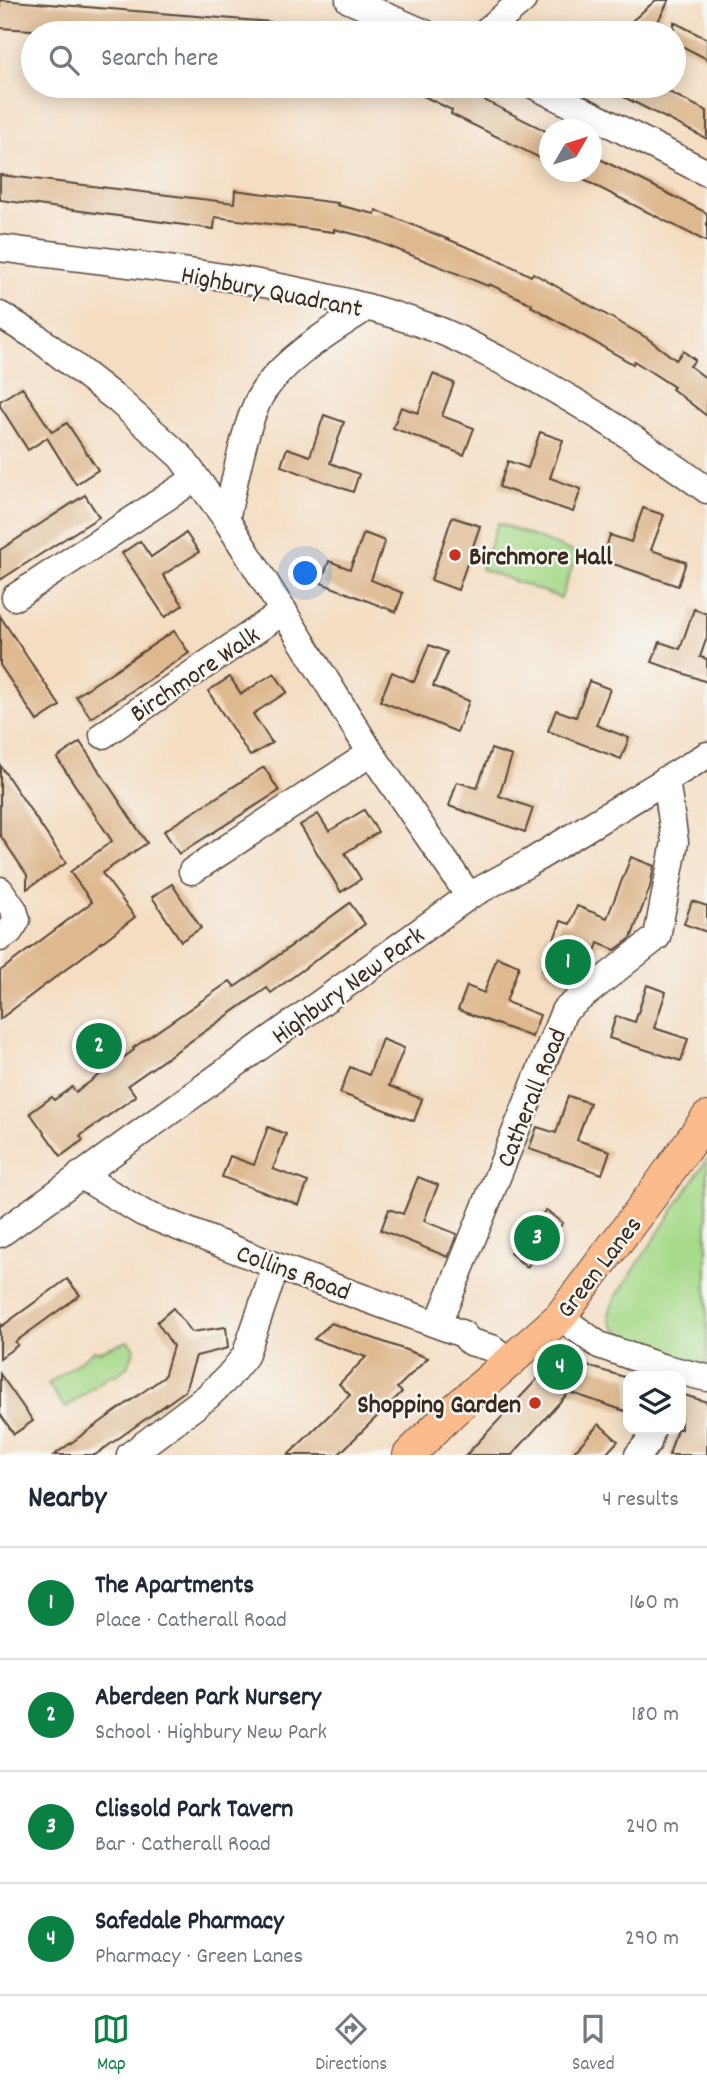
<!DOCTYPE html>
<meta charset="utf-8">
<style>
:root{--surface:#fff;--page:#f2f2f3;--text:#1f2937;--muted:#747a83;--line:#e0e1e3;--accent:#0b8043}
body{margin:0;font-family:Dekko,sans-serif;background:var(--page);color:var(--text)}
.controls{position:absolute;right:21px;bottom:21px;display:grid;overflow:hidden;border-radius:14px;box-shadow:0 4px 18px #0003}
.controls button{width:63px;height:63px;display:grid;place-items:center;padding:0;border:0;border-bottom:2px solid var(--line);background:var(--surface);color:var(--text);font:35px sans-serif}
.compass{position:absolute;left:539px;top:119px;width:63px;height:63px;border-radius:50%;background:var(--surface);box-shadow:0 4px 18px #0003;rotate:51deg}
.you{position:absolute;left:306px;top:574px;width:24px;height:24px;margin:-18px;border:5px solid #fff;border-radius:50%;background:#1a73e8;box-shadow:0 0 0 10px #1a73e833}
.badge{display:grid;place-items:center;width:46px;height:46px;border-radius:50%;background:var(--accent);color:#fff;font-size:23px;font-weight:700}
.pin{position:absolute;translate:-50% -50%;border:4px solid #fff;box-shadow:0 2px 7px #0006}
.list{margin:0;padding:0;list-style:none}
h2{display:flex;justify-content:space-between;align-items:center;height:91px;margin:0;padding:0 28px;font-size:30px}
h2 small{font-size:23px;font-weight:400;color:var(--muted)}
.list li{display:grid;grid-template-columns:46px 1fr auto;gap:21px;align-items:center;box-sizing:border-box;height:112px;padding:0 28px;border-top:2px solid var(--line)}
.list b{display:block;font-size:26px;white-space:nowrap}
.list p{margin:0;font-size:23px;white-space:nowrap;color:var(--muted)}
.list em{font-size:23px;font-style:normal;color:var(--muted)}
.icon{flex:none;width:38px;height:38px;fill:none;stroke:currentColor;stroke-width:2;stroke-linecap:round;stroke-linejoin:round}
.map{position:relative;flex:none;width:707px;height:1455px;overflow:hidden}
.search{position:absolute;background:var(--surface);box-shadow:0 4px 18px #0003;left:21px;right:21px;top:21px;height:77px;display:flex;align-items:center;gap:18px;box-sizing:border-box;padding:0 24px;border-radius:38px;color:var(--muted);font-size:26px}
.sheet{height:539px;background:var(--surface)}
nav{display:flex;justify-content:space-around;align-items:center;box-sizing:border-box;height:98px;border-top:2px solid var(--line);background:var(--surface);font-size:19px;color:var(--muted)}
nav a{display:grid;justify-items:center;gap:4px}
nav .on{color:var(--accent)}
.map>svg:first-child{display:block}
.green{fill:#a6d988;stroke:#708253;stroke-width:2}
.building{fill:#deb88e}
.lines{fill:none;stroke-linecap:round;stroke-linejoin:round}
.minor-casing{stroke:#574537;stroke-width:29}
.major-casing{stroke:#574537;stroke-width:34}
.minor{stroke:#fff;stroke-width:26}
.major{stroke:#fbbb8c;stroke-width:32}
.poi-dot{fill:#c8321e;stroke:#f6f6f2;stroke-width:2.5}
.labels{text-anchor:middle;stroke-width:5;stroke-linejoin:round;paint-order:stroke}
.street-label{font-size:26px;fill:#3b2a1e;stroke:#f6f6f2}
.poi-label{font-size:26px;font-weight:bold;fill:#3b2a1e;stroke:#f6f6f2;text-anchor:start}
</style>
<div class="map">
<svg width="707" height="1455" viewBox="0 0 707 1455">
<rect width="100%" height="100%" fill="#f6f6f2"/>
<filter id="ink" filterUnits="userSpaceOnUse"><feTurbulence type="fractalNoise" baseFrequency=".0143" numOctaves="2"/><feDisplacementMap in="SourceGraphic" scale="14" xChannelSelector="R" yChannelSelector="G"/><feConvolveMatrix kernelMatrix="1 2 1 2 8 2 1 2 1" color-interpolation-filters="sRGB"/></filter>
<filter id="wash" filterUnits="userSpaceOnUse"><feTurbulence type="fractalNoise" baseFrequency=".00686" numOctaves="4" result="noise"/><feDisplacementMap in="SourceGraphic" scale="28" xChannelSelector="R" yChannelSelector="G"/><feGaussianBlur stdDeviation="1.57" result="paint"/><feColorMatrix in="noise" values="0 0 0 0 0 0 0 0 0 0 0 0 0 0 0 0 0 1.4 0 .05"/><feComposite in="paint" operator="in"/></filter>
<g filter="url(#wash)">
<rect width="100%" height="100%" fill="#f4ddc2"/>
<g class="green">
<polygon points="498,523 577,553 561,598 481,569"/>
<path d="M707,1159V1364C687,1359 620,1341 611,1323C607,1314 612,1305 616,1297Z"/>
<polygon points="128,1341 135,1349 127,1367 115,1376 112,1374 65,1408 48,1384 95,1350 97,1352"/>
</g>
<g id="blocks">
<g class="building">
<polygon points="0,0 271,22 271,33 120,33 95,31 94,33 79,33 0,28"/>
<polygon points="656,0 669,0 653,31 632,21"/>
<polygon points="674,22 707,39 707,59 674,42"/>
<polygon points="403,86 456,86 550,133 550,163 451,114 452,110"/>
<polygon points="602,86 657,86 707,111 707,139"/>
<polygon points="592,155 707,213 707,242 568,172 592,172"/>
<polygon points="0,175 234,203 235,190 338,203 337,205 375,214 376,210 499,260 531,276 533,273 647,338 676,360 683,351 695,360 690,366 707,379 707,416 672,389 674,387 634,361 633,364 531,306 532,304 489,284 488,286 366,237 334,229 334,232 215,217 214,229 0,200"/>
<polygon points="433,374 454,383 442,416 474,428 464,455 393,428 401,407 418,413"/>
<polygon points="22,387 52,432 67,423 98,470 76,484 47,438 28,450 0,406 0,401"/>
<polygon points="324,415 344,422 330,463 359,474 353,492 281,466 287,448 310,456"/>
<polygon points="540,432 563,440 550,478 581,489 573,512 499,487 508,461 528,468"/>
<polygon points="85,495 99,517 0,580 0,550"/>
<polygon points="643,508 664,515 651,550 686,562 678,586 602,560 610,535 631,542"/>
<polygon points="452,517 480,526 458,590 431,580"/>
<polygon points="186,533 199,552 163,575 183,605 165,617 122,553 140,541 151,557"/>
<polygon points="364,533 385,541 371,580 403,593 396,612 321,583 329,561 350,569"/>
<polygon points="694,609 707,614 707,637 700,657 707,659 707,682 652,662 660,642 680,649"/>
<polygon points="0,616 60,706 37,721 0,665"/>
<polygon points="174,631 189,653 91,718 76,696"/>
<polygon points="429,645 447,652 433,686 469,701 457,732 380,701 392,672 414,682"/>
<polygon points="274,673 287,692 253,714 272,743 250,756 208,691 230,677 241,694"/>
<polygon points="589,681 610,689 596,725 629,738 621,759 548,731 556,710 576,717"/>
<polygon points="80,742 147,843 102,873 135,917 0,1019 0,971 92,902 70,872 112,841 57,758"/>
<polygon points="491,749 512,756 499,796 533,808 525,832 449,806 457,782 477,788"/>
<polygon points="0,765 66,863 27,889 27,875 0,835"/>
<polygon points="264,767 279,791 179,854 164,831"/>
<polygon points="364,810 378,832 345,853 361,879 341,892 300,825 318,814 329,831"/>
<polygon points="631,857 654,866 650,887 631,938 615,950 598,943 587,973 572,985 542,970 561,921 570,924 577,906 607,918"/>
<polygon points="172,884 201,928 181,941 152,897"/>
<polygon points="692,901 707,906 707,932 684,924"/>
<polygon points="350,903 365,924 271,993 267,988 128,1085 136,1096 80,1136 83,1140 61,1156 30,1113 52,1097 54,1100 72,1087 76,1092 134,1050 133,1048 230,981 235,987"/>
<polygon points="497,957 519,966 506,1002 540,1015 532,1037 458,1010 467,986 484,993"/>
<polygon points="647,985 666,992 654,1028 688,1039 681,1061 609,1038 616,1016 635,1022"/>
<polygon points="382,1039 404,1048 389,1086 422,1099 414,1121 340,1093 350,1067 369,1075"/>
<polygon points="568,1096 590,1103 577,1140 610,1151 602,1174 529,1149 537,1127 556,1133"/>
<polygon points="268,1127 286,1134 273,1169 308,1182 299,1205 222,1177 230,1156 254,1165"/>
<polygon points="418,1177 438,1185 424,1221 457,1234 448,1257 381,1230 389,1209 403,1214"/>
<polygon points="546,1210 563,1223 527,1267 510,1253"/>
<polygon points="67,1279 80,1295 15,1342 18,1345 0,1358 0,1323 2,1326"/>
<polygon points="173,1308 192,1332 226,1327 228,1348 196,1356 185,1391 95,1455 54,1455 164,1377 173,1346 157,1322"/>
<polygon points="331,1323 428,1358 397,1388 402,1392 338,1455 288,1455 350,1395 339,1384 366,1357 314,1339"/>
<polygon points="560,1356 578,1361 577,1363 628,1378 628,1412 569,1392 512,1455 466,1455 543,1373 541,1371 554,1357"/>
<polygon points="0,1374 33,1421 14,1434 0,1414"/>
<polygon points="681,1394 707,1402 707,1455 669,1455 677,1429 681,1429"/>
<polygon points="599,1424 618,1441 605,1455 571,1455"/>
</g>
</g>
</g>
<g filter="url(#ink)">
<use href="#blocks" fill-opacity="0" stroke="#574537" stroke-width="2"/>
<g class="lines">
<defs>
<g id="minor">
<polyline points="349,0 425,33"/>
<polyline points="484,33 523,0"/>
<polyline points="535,86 707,173"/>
<path d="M0,248C145,267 295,278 433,328C456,336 478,349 500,360C573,397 641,442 707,490"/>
<polyline points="0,315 38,338 69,362 119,401 181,457 226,519 371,753 469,896"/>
<path d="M226,519C234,487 246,414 265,389C290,354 332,331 367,307"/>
<polyline points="15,597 196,478"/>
<polyline points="103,735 284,611"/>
<polyline points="192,871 371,753"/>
<polyline points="0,890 14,910 17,920 10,931 0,938"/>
<polyline points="80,1175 143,1213 276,1266 463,1334 470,1342 492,1348 510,1362"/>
<polyline points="0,1234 469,896 529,863 707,755"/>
<polyline points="560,1317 599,1345 661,1367 707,1378"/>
<polyline points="438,1324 564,1011 657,937 675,842 666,779"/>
<polyline points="130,1455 207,1397 228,1377 245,1356 276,1266"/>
<polyline points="638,1455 648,1443 652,1429"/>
</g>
<polyline id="major" points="409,1455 452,1412 560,1317 658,1187 707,1118"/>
</defs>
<use href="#minor" class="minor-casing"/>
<use href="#major" class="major-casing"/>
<use href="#minor" class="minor"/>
<use href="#major" class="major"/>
</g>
</g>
<g class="poi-dot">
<circle cx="455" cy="555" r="7"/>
<circle cx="535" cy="1403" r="7"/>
</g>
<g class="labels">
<g class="street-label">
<text transform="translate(272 290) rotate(11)" y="9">Highbury Quadrant</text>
<text transform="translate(194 673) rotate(-34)" y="9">Birchmore Walk</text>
<text transform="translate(347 984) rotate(-36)" y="9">Highbury New Park</text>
<text transform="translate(530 1097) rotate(-68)" y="9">Catherall Road</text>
<text transform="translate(598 1266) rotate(-52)" y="9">Green Lanes</text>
<text transform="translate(294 1271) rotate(20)" y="9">Collins Road</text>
</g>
<g class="poi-label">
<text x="469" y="564">Birchmore Hall</text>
<text x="521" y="1412" text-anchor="end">Shopping Garden</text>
</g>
</g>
</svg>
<div class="controls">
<button><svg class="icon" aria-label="layers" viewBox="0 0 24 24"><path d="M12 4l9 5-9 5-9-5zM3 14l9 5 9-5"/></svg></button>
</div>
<svg class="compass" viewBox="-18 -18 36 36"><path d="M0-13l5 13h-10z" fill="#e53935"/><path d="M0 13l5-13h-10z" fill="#747a83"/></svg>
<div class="you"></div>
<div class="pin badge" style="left:568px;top:962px">1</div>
<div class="pin badge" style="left:99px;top:1046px">2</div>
<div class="pin badge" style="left:537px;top:1238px">3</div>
<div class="pin badge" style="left:560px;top:1367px">4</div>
<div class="search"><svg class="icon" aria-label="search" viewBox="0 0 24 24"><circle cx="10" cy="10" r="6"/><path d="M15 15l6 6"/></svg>Search here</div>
</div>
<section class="sheet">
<h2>Nearby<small>4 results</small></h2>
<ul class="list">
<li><span class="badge">1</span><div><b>The Apartments</b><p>Place · Catherall Road</p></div><em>160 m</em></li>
<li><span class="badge">2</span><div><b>Aberdeen Park Nursery</b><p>School · Highbury New Park</p></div><em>180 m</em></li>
<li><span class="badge">3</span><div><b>Clissold Park Tavern</b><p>Bar · Catherall Road</p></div><em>240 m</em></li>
<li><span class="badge">4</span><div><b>Safedale Pharmacy</b><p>Pharmacy · Green Lanes</p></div><em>290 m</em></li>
</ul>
</section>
<nav>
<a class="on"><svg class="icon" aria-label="map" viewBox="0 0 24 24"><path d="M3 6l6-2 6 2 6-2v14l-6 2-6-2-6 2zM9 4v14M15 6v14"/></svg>Map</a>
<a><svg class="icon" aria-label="directions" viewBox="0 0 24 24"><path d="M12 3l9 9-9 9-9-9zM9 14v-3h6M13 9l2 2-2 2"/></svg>Directions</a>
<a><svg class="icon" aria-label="saved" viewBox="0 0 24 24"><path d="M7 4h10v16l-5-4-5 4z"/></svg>Saved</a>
</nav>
